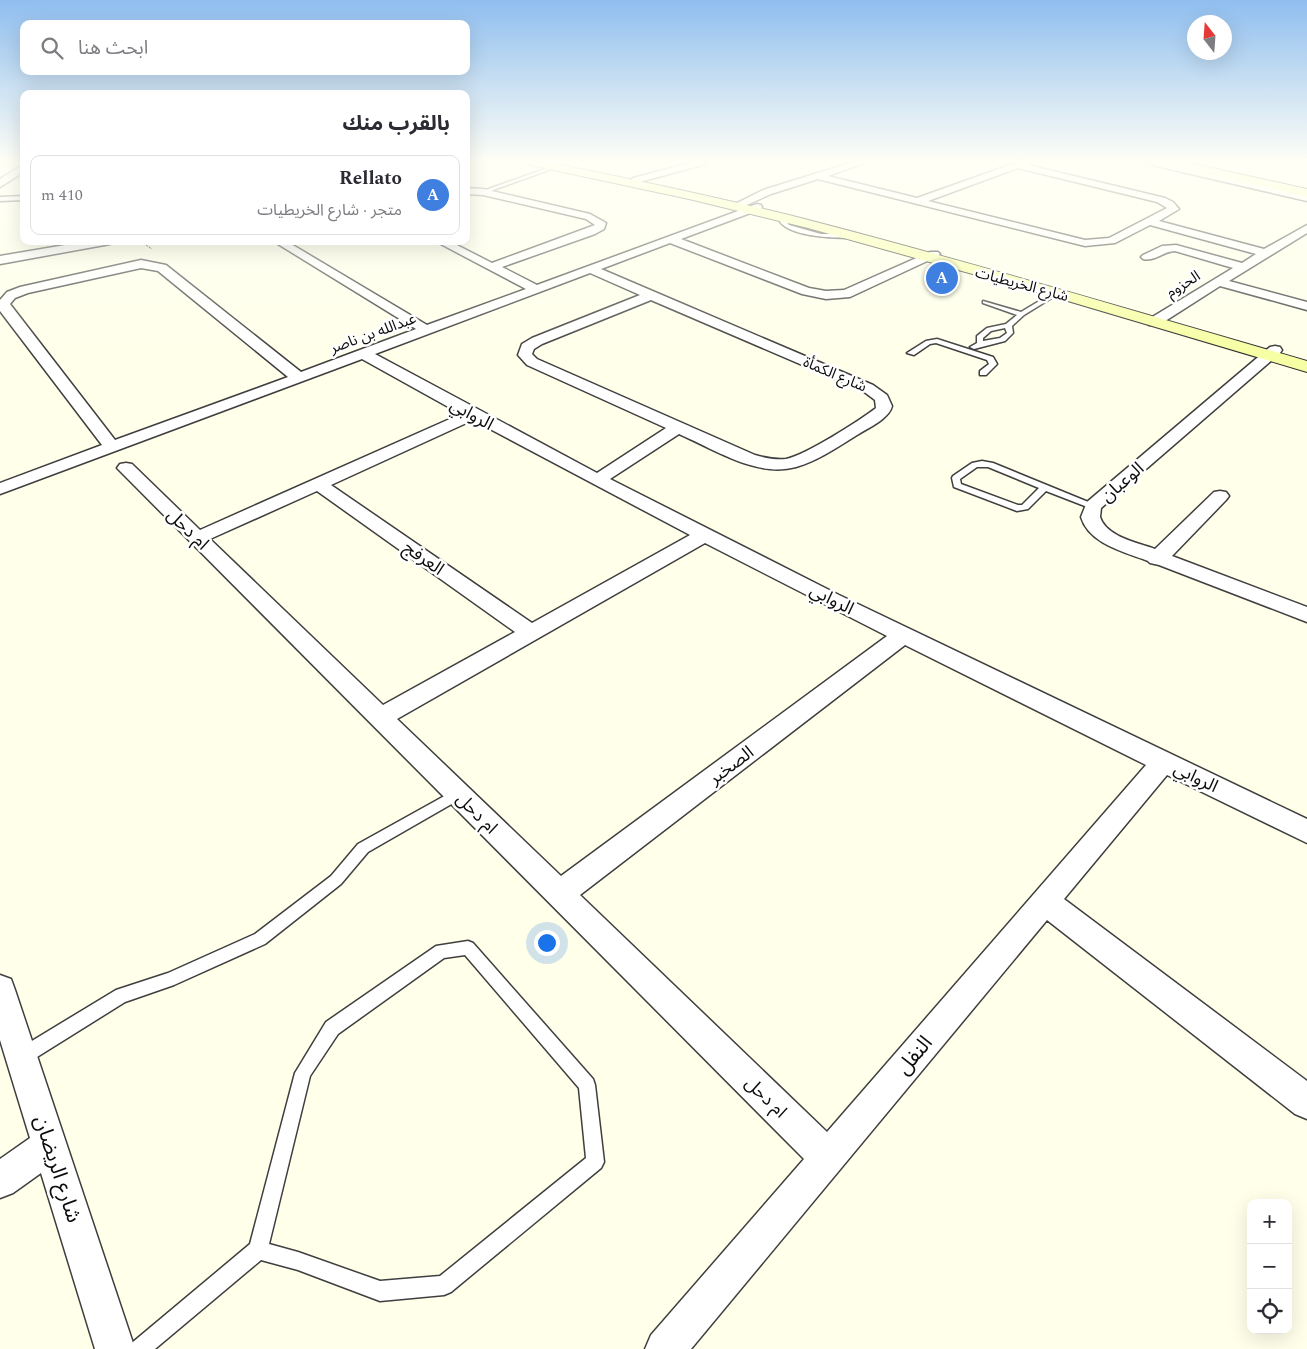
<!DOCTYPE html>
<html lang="ar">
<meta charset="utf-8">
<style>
:root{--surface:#fff;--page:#f7f7f7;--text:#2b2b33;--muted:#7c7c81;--line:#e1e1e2;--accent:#db2777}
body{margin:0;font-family:Spectral,"Noto Sans Arabic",serif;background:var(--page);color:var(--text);direction:rtl}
.controls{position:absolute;right:15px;bottom:15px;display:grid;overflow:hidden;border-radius:10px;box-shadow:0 5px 20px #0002}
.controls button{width:45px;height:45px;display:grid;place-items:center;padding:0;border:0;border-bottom:1px solid var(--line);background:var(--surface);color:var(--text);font:25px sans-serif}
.compass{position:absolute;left:1187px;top:15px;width:45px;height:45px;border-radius:50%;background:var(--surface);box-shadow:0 5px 20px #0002;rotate:343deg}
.you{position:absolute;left:546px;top:942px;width:18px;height:18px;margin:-12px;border:4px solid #fff;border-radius:50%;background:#1a73e8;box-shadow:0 0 0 8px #1a73e833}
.badge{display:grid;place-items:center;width:32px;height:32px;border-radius:50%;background:var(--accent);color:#fff;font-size:16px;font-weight:700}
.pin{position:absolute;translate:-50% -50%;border:2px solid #fff;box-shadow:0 1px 5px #0006}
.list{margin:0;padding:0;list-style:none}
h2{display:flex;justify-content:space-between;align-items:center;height:65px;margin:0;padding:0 20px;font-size:21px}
h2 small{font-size:16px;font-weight:400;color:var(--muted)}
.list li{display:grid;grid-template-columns:32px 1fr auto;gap:15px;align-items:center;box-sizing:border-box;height:80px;margin:0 10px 10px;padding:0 10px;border:1px solid var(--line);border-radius:10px}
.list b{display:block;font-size:19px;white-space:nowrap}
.list p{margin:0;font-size:16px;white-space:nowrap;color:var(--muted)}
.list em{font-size:16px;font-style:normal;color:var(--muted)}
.icon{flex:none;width:28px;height:28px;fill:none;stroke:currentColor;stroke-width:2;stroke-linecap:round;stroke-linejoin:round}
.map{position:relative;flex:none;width:1307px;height:1349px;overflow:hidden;direction:ltr}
.search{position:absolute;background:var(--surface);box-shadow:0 5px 20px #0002;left:20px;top:20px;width:450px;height:55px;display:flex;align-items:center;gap:12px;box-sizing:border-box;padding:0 18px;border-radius:10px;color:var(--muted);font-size:19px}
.panel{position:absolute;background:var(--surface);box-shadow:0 5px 20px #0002;left:20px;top:90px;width:450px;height:155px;border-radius:10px;direction:rtl}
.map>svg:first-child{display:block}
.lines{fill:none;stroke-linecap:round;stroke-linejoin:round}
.lane-casing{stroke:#3f3f3f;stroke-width:3}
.street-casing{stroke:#3f3f3f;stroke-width:3}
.secondary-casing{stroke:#2e2e2e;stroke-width:2}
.path{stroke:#2e2e2e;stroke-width:1;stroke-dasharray:2.5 1;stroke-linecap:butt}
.lane{fill:#fff;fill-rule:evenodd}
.street{fill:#fff;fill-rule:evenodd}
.secondary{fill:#f7ffa5;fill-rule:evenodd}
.labels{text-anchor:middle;stroke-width:5;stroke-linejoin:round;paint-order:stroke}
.far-street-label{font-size:15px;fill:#0c0c0c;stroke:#fff}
.street-label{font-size:18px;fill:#0c0c0c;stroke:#fff}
.near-street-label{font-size:21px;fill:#0c0c0c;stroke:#fff}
</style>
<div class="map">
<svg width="1307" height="1349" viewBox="0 0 1307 1349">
<rect width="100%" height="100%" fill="#ffffea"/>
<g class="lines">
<defs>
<g id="lane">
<polygon points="553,166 557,167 485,193 480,192"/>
<polygon points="24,196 24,200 0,201 0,197"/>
<path d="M781,215L789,225L821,234H852L855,236L852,238C835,238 782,237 778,217Z"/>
<path d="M1056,291L1058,292V294L1024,315L1012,326L1013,333L1005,341L974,349L970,347L977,343V336L987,328L1006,324L1017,315L983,303V301L1021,312ZM1005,328L1007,333L1000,338L983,341V338L991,331Z"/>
<polygon points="937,339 993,357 997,364 986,375 980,375 980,371 989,364 987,360 936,343 930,344 914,355 907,353 926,341"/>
<path d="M982,461L993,463L1098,506L1096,508H1090L1046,491L1028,509L1017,511L954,487L952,478L953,476L972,463ZM977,467H988L1039,488L1022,505H1018L961,484L960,479Z"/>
<polygon points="457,789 462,790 463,794 462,798 368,852 341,884 265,944 174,985 125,1002 29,1062 23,1064 17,1062 15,1056 17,1050 116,990 168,973 255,934 331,876 358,844"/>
<path d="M468,941L473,943L593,1079L595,1085L604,1162L601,1168L451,1292L444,1295L380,1301L298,1270L261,1260L155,1349H130L133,1342L250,1244L295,1073L326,1022L436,946ZM465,955L579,1088L586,1158L440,1276L380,1281L298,1252L269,1244L310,1076L338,1034L444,958Z"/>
</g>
<g id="street">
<polygon points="551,162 565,162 560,165 552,165"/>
<polygon points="693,162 708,162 706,164 636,183 631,180 633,178"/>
<path d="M853,162H867L828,176L917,198L1018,162H1031L1028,165L1165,198L1173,202L1179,209L1159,221L1264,249L1307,225V233L1229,281L1307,302V310L1220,286L1159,325H1149L1147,322L1149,319L1233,268L1175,251C1164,251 1154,262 1143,259L1141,257L1143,255L1162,246L1176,245L1242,263L1256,254L1150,225L1115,243L1085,246L818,179L771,194L740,208H732L731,206L763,190ZM1018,168L1157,202L1167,208L1109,238L1085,240L928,201Z"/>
<polygon points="1147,162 1164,162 1307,195 1307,201 1152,165"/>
<polygon points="24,164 24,172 0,187 0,179"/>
<path d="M466,188L483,189L590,214L606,223L604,229L595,234L502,267L537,285L757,204L761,205L762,207L761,209L681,239L809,288L826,291L844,290L930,252H938L940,254L938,256L850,297L826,299L802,294L670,243L601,269L873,385L887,395L892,406C889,419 868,428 857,435C838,447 817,461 796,467C757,478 714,449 679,434L610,479L839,595L1307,819V843L1167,775L1064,899L1307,1081V1119L1295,1114L1047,920L691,1349H645L651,1335L804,1159L117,468L120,464L126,463L132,464L200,530L461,414L362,359L0,494V483L102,445L0,311V300L7,292L20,287L141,260L166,265L301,372L416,329L273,241H286L427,325L526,289L435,241H449L492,263L595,225L586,219L483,195L466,194ZM141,268L158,271L288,377L115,440L10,304L15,298L28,293ZM590,273L640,295L532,338L522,344L518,355L527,365L666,428L597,473L375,354ZM651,300L863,391L875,400L876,408C859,421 806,455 786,459C776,460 765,458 755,455L537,359L532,354L534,349L542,344ZM473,420L690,535L532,623L331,485ZM317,491L515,632L383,705L210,539ZM705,543L887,636L561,876L397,719ZM905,645L1146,765L827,1132L580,895Z"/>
<polygon points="89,241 115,241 110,244 0,264 0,256"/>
<path d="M1275,346L1280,347L1282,350L1280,353L1101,508L1100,517C1106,537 1139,543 1155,549L1214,492L1220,491L1226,492L1229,496L1226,500L1172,556L1307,607V622L1159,565L1150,563L1148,561C1125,552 1089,544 1081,517L1087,502L1270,347Z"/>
<polygon points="0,975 11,979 15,990 135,1349 95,1349 41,1173 13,1193 0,1198 0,1159 30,1138 0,1040"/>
</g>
<g id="secondary">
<path d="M524,162H546C636,180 727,199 816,222C981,265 1144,314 1307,361V372L1051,296L808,228L689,199L530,165Z"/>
<polygon points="1165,162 1185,162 1307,189 1307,197 1171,165"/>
</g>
</defs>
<use href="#lane" class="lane-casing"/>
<use href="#street" class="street-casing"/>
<use href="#secondary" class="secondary-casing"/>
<polyline class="path" points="140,241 152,249"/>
<use href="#lane" class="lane"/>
<use href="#street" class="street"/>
<use href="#secondary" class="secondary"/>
</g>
<linearGradient id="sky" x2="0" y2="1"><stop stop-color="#8fbeef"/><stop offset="0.46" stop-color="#fffff6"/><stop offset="1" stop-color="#fffff6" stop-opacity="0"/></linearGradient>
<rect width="1307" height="351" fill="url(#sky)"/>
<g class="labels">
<g class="far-street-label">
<text transform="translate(1022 284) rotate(15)" y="5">شارع الخريطيات</text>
<text transform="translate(1183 284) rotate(-32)" y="5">الحزوم</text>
<text transform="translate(373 333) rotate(-20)" y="5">عبدالله بن ناصر</text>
<text transform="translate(835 374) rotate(23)" y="5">شارع الكمأة</text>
</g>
<g class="street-label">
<text transform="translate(472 414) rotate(29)" y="6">الروابي</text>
<text transform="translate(1122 482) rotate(-41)" y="6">الوعبان</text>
<text transform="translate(188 529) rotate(44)" y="6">ام دحل</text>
<text transform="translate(424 558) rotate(35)" y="6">العرفج</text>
<text transform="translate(832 599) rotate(27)" y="6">الروابي</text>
<text transform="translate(731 765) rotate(-37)" y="6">الصخبر</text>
<text transform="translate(1196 777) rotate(26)" y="6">الروابي</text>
<text transform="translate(477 813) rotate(45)" y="6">ام دحل</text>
<text transform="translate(766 1097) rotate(44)" y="6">ام دحل</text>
</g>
<g class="near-street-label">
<text transform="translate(914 1055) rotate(-50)" y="7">النفل</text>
<text transform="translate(58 1169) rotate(72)" y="7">شارع الريضان</text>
</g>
</g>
</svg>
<div class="controls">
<button>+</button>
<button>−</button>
<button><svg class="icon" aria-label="locate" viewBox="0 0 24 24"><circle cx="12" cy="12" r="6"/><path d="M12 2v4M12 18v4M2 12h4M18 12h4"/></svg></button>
</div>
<svg class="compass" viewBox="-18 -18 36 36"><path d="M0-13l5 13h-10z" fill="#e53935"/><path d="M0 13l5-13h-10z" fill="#7c7c81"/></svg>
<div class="you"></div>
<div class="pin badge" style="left:942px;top:278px;background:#3f7fe0">A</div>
<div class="search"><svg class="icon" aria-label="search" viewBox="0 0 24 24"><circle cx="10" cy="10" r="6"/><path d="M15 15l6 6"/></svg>ابحث هنا</div>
<section class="panel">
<h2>بالقرب منك<small></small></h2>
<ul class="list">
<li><span class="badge" style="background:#3f7fe0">A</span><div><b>Rellato</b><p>متجر · شارع الخريطيات</p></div><em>410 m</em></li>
</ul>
</section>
</div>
